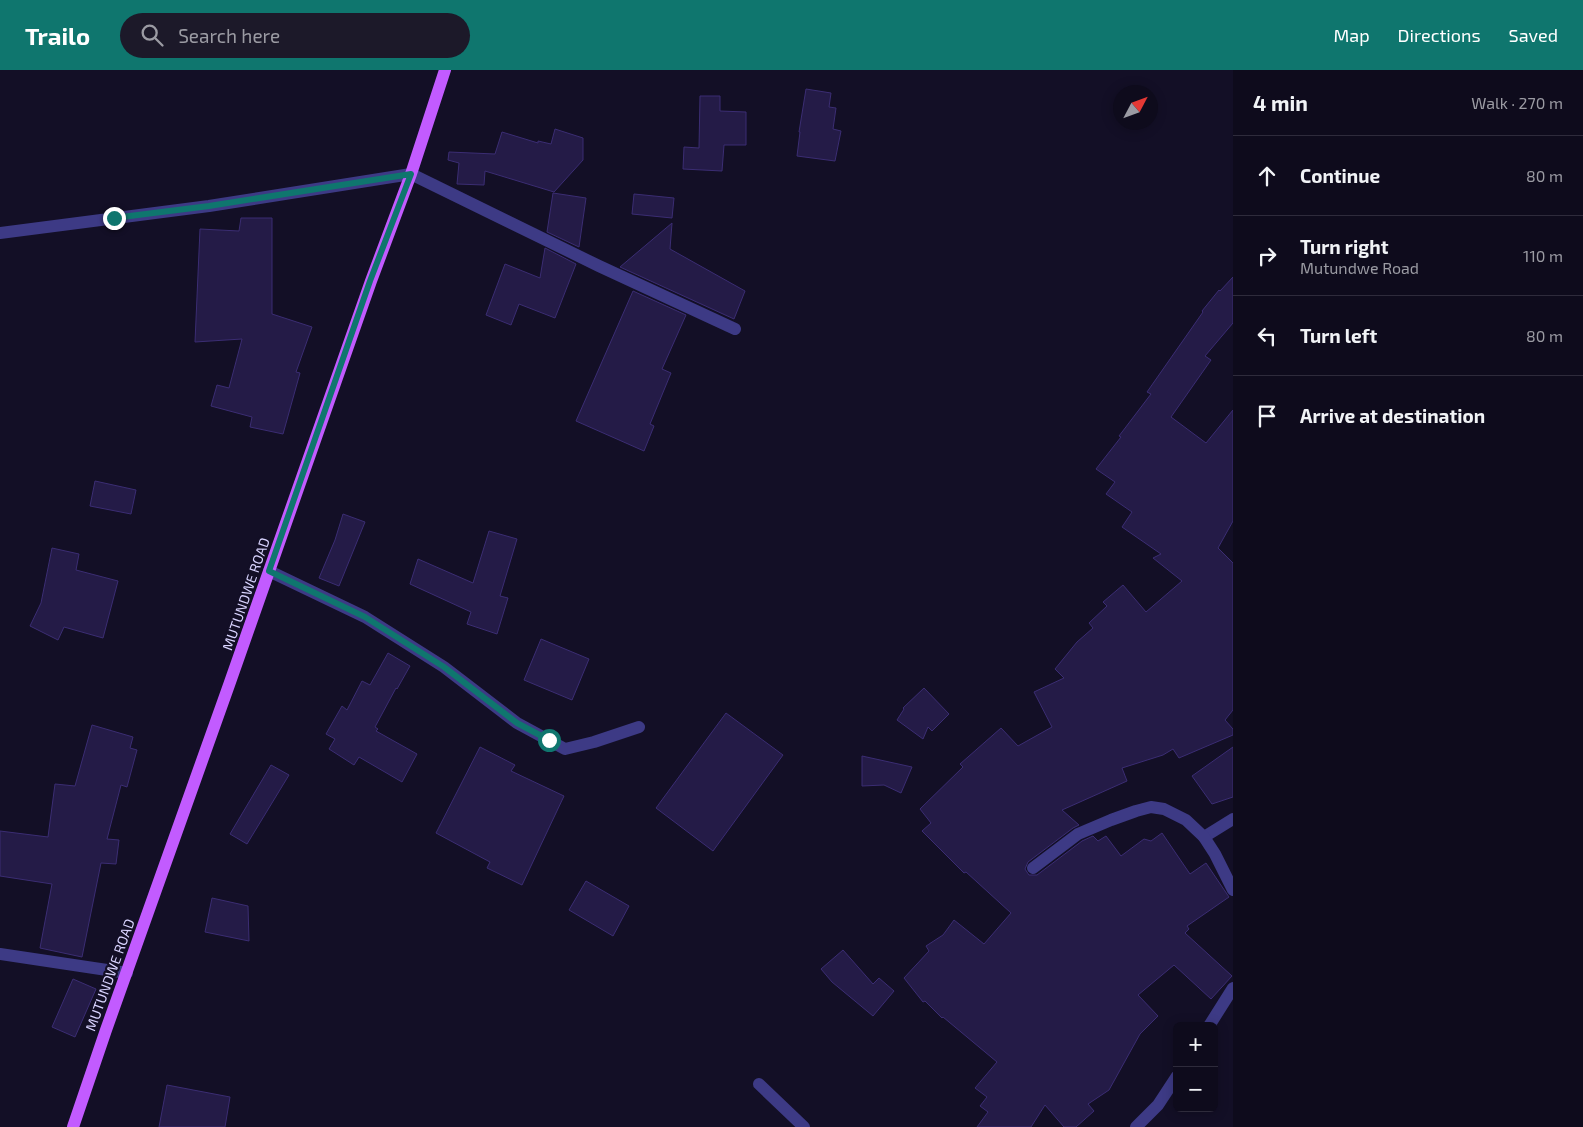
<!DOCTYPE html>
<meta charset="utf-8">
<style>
:root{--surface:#0e0b1c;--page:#1c1929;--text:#f1f3f6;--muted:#9b9ba3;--line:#2e2b3b;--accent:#0f766e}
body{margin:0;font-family:"Exo 2",sans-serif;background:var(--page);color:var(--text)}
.controls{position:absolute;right:15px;bottom:15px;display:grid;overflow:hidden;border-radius:8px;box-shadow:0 2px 12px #0003}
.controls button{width:45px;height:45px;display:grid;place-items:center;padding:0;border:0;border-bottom:1px solid var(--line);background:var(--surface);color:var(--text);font:25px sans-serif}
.compass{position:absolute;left:1113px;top:15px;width:45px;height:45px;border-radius:50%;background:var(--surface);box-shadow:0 2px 12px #0003;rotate:49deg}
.stop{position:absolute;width:15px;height:15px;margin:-11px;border:4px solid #0f766e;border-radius:50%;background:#fff}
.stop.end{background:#0f766e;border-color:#fff;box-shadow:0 1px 5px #0008}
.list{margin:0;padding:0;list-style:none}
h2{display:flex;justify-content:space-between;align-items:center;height:65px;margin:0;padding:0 20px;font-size:21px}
h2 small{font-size:16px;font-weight:400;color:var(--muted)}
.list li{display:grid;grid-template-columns:32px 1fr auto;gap:15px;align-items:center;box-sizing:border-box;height:80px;padding:0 20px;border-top:1px solid var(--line)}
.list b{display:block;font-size:19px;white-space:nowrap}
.list p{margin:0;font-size:16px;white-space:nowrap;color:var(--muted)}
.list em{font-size:16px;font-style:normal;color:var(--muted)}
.icon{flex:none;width:28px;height:28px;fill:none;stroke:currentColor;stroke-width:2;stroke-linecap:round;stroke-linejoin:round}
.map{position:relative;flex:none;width:1233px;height:1057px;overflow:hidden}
header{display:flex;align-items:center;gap:30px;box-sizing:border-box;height:70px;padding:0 25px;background:var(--accent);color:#fff}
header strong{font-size:24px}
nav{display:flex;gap:28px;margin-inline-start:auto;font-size:18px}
.search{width:350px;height:45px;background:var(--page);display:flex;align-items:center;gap:12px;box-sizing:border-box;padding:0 18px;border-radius:28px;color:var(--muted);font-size:19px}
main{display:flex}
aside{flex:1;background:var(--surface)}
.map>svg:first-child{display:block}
.building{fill:#241b47;stroke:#3b2d73}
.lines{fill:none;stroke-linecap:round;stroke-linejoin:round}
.minor{stroke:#3d3a85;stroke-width:12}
.major{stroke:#c25bff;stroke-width:12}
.route{stroke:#0f766e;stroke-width:6}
.labels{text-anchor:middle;stroke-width:4.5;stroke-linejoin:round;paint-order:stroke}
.street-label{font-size:14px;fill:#d9d4ff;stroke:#130f26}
</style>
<header>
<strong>Trailo</strong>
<div class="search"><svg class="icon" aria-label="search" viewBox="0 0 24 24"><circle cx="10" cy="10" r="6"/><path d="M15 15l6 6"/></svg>Search here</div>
<nav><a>Map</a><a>Directions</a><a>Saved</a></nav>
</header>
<main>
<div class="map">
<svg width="1233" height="1057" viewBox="0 0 1233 1057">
<rect width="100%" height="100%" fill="#130f26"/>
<g class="building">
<polygon points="806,19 831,23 829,37 836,38 833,59 841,61 835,91 797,86 800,62 799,62"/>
<polygon points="700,26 720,26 720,41 746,42 746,75 724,75 722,101 683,99 684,77 699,78"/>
<polygon points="555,59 583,68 583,90 554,122 485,101 484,115 457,114 459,93 448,90 449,82 495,84 502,62 538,73 538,71 551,74"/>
<polygon points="553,123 586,128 579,177 547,162"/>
<polygon points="634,124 674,128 672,148 632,144"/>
<polygon points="241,148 272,148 272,244 312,257 296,302 300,303 283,364 250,357 252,347 211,336 217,315 229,318 242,269 195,272 200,159 239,161"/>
<polygon points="672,153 670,179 745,221 734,249 620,197"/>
<polygon points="545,178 576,194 555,248 519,234 511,255 486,245 505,194 540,208"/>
<polygon points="1233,207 1233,253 1205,286 1211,290 1171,347 1206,373 1233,340 1233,451 1218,478 1233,493 1233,640 1225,650 1233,659 1233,665 1179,688 1173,679 1163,685 1122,698 1127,711 1062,740 1079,755 1073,758 1028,792 1025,799 1029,805 1037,805 1082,771 1093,766 1098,771 1106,766 1121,786 1144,769 1151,771 1162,763 1190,804 1206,793 1229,827 1187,856 1189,859 1185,863 1232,906 1211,929 1174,895 1138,925 1158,946 1140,964 1109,1020 1088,1034 1094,1041 1076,1057 1064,1057 1045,1035 1031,1057 977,1057 988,1042 980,1036 987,1027 975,1018 997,992 943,947 942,948 925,931 923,932 904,908 929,881 926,876 943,865 954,850 984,874 1011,843 966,802 964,803 922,761 931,753 920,739 963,697 960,694 1001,658 1018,676 1052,657 1034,622 1064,608 1055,599 1077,572 1093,558 1089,553 1107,536 1103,532 1123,515 1146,542 1182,511 1153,488 1161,484 1122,457 1132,442 1106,424 1115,412 1096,399 1121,367 1119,366 1151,324 1147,322 1203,242 1202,241 1219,220 1220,221"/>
<polygon points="633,221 686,245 662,299 671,303 650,354 654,356 644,381 576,351"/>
<polygon points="95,411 136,420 131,444 90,436"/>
<polygon points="343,444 365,452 339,516 319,508 335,470"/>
<polygon points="489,461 517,469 500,526 508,528 497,564 467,554 471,542 410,514 418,489 473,513"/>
<polygon points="52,478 79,484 76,500 118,511 103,568 64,557 58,570 30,556 41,533"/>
<polygon points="541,569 589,589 572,630 524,610"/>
<polygon points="388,583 410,596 397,619 396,618 375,657 378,659 376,661 417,684 402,712 359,687 354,695 329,679 335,669 326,664 342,636 347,640 362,611 370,615"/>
<polygon points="924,618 949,644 932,661 928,657 923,669 897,650 904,639 903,638"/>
<polygon points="726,643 783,685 713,781 656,738"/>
<polygon points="92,655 133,667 130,678 137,680 127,717 121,715 107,769 119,770 116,794 101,793 82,887 40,878 52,814 0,806 0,761 48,767 55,714 75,716"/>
<polygon points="480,677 515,695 511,701 564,726 522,815 487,798 490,792 436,763"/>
<polygon points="1233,677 1233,727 1212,734 1192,706"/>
<polygon points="862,686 912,697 901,723 884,715 862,716"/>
<polygon points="271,695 289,705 247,774 230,764"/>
<polygon points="586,811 629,836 613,866 569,840"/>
<polygon points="212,828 248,836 249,871 205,862"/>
<polygon points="843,880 873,914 879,908 894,921 873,946 832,912 821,899"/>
<polygon points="73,909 96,919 75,967 52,957"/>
<polygon points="167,1015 230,1027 225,1057 159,1057"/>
</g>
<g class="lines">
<g class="minor">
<polyline points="0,163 209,136 411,104 599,196 735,259"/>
<polyline points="269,501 365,547 444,597 517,653 565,679 594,672 639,657"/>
<polyline points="1204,767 1233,749"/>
<polyline points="1033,798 1078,764 1111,750 1136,741 1151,737 1164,739 1186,750 1204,767 1215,784 1233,820"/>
<polyline points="0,884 127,903"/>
<polyline points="1209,956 1233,918"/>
<polyline points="759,1014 804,1057"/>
<polyline points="1136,1057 1158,1035 1177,1006"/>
</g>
<polyline class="major" points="73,1057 106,960 229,615 371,211 411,104 445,0"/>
</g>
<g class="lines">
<polyline class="route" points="114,148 209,136 411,104 370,211 269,501 365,547 444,597 517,653 549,670"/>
</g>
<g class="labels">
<g class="street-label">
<text transform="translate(246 524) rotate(-71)" y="5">MUTUNDWE ROAD</text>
<text transform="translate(110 905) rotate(-70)" y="5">MUTUNDWE ROAD</text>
</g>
</g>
</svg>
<div class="controls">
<button>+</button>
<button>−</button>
</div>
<svg class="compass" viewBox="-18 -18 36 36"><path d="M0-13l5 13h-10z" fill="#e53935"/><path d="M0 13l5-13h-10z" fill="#9b9ba3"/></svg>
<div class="stop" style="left:549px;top:670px"></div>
<div class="stop end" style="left:114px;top:148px"></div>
</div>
<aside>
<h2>4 min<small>Walk · 270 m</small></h2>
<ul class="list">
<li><svg class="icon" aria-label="ahead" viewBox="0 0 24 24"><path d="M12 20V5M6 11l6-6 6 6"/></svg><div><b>Continue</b></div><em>80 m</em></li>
<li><svg class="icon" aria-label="right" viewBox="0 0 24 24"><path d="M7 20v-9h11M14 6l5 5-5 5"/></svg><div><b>Turn right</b><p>Mutundwe Road</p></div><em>110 m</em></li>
<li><svg class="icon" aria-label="left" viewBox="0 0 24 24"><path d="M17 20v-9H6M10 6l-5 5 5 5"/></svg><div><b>Turn left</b></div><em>80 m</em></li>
<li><svg class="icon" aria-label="arrive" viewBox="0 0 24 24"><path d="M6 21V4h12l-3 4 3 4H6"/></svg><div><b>Arrive at destination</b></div></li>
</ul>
</aside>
</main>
